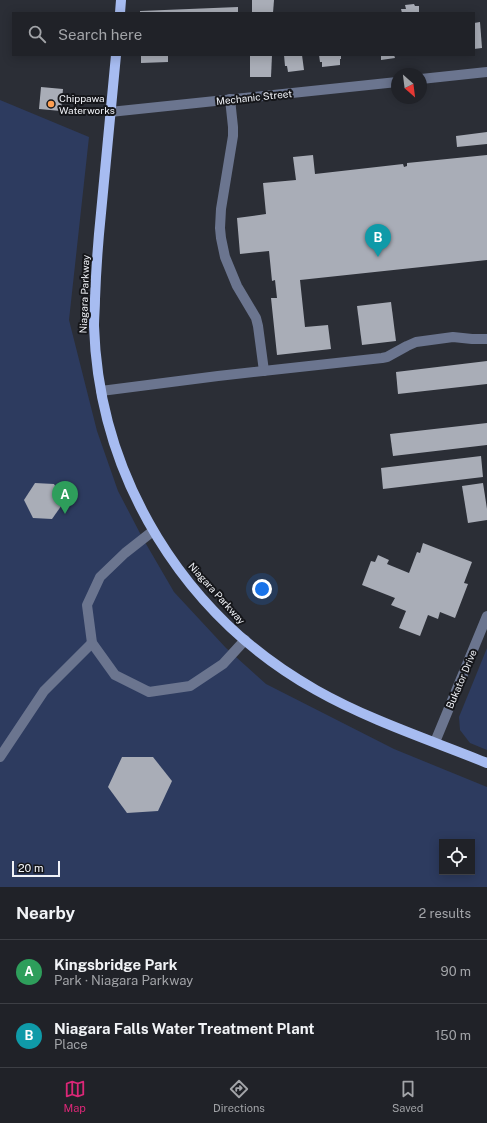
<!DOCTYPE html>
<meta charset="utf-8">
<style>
:root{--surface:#202228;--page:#282a30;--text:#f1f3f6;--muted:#a2a4a8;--line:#3d3f45;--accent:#db2777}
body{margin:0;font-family:"Public Sans",sans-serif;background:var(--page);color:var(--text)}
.controls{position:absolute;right:12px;bottom:12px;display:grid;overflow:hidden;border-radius:0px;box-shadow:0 2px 10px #0003}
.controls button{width:36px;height:36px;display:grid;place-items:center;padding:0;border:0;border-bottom:1px solid var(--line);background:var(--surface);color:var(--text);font:20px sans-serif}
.compass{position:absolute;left:391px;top:68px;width:36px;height:36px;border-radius:50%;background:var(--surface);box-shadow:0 2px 10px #0003;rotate:152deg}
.scale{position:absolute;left:12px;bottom:10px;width:48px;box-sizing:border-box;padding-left:4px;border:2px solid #f0f2f7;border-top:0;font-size:11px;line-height:14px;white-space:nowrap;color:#f0f2f7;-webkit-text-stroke:3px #15161a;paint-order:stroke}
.you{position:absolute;left:262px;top:589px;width:14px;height:14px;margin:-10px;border:3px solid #fff;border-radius:50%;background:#1a73e8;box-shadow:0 0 0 6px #1a73e833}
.badge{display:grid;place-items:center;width:26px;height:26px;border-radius:50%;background:var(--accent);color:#fff;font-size:13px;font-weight:700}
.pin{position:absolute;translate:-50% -33px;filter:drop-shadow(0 1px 2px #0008)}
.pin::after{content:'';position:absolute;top:21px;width:14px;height:12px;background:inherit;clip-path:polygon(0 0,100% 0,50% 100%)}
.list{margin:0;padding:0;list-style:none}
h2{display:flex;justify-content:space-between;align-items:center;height:52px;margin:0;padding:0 16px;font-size:17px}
h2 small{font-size:13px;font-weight:400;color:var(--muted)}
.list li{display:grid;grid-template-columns:26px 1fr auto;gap:12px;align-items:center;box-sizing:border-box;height:64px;padding:0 16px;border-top:1px solid var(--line)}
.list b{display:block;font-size:15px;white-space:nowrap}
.list p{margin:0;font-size:13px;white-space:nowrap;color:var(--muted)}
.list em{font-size:13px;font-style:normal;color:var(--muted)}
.icon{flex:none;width:22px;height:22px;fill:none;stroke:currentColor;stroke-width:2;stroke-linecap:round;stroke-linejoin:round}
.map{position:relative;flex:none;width:487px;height:887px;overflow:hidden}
.search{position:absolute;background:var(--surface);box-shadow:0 2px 10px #0003;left:12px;right:12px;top:12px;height:44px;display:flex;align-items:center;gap:10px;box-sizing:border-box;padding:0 14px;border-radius:0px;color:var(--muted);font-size:15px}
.sheet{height:180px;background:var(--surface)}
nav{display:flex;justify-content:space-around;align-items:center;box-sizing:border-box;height:56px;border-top:1px solid var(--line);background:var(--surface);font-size:11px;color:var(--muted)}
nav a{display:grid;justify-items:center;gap:2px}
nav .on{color:var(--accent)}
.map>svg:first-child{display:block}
.green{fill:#2d3b5f;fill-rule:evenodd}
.building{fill:#a9adb7}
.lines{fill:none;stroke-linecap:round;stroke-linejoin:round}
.minor{stroke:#6b758f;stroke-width:10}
.major{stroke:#a7bcf1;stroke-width:10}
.poi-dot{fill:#fc9e52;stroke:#15161a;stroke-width:1.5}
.labels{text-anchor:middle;stroke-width:4;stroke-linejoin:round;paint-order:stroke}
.street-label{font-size:10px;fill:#f0f2f7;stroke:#15161a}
.poi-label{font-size:10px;fill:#f0f2f7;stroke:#15161a;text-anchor:start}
</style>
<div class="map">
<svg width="487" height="887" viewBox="0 0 487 887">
<rect width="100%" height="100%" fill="#2b2e36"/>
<g class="green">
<path d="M0,100L89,137L69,320L97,431L118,491L142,537L174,592L226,648L266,684L394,749L487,787V887H0ZM442,842H472V872H442Z"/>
<polygon points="487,648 487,750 470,743 460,730 459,717"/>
</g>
<g class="building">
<polygon points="252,0 274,0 273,13 252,13"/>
<polygon points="414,4 415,6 419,6 419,13 402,13 401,9 406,9 405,5"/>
<polygon points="238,7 238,13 140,13 140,11"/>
<polygon points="480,22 482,48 474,49 474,23"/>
<polygon points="141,55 168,55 168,62 141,63"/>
<polygon points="250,55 272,55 271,77 250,77"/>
<polygon points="284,55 302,55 304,70 288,72 287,66 285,66"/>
<polygon points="319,55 341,55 341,59 340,59 340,65 322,67 322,62 320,62"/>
<polygon points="381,55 394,55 395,58 381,60"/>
<polygon points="41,87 63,89 61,111 39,109"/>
<polygon points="487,132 487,144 457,147 456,136"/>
<polygon points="313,155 315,174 403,164 404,167 407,166 407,163 487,155 487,260 300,280 305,327 328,325 331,349 277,355 271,298 277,298 275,280 272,281 269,251 240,254 237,218 266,214 263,183 296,180 293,157"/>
<polygon points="391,302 396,341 362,345 357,306"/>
<polygon points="487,361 487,384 398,394 396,372"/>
<polygon points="487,423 487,445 393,456 390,434"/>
<polygon points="481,456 483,477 383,489 381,468"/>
<polygon points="35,483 54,484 64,502 52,519 33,518 24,500"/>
<polygon points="483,483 487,509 487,520 468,523 462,486"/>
<polygon points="423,543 472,562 464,583 468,584 455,618 440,612 438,619 428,615 420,636 399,628 406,611 391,605 395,598 362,585 371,561 375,562 378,555 389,560 387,564 409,573 417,552 420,553"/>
<polygon points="122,757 153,757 172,781 158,811 127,813 108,787"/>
</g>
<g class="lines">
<g class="minor">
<polyline points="421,79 487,72"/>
<polyline points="230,99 233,127 233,136 221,209 220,228 221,238 225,257 237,286 256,318 258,326 264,371"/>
<polyline points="110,112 397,82"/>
<polyline points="101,391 218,376 382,358 387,357 407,346 416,342 453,337 472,339 487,339"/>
<polyline points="153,531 125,553 100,577 87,605 92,643 115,675 149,692 190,686 223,664 245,640"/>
<polyline points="435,742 487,616"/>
<polyline points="0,757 44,691 92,643"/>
</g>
<g class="major">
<polyline points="120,13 121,0"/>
<path d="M116,55C111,108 106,160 101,213C98,242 96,271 95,299C95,308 94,317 94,326C99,478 184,616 316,690C369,720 430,740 487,763"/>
</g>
</g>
<circle class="poi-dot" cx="51" cy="104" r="4"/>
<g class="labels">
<g class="street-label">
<text transform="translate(254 97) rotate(-6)" y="4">Mechanic Street</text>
<text transform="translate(84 294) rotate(-88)" y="4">Niagara Parkway</text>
<text transform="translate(217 593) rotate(48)" y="4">Niagara Parkway</text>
<text transform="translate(461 679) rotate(-67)" y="4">Bukator Drive</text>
</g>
<g class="poi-label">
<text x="59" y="102">Chippawa<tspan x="59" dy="12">Waterworks</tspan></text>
</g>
</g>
</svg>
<div class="controls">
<button><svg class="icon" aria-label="locate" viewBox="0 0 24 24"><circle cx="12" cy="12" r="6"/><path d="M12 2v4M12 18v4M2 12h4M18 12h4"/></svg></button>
</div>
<svg class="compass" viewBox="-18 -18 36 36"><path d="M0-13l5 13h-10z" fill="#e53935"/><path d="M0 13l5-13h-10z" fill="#a2a4a8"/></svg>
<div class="scale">20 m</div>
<div class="you"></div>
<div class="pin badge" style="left:65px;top:514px;background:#2e9e5b">A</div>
<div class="pin badge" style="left:378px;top:257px;background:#0f9aa8">B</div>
<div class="search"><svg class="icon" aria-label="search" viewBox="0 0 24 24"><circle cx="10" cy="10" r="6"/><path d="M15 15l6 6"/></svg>Search here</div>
</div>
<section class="sheet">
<h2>Nearby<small>2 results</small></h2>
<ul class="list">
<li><span class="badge" style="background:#2e9e5b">A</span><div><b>Kingsbridge Park</b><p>Park · Niagara Parkway</p></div><em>90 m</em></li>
<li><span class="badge" style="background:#0f9aa8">B</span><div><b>Niagara Falls Water Treatment Plant</b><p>Place</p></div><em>150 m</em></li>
</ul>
</section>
<nav>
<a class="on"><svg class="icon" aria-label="map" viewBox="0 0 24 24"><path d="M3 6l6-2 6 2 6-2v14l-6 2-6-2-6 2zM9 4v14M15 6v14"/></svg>Map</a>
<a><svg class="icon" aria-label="directions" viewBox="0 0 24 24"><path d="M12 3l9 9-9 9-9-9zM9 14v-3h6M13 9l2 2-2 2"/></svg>Directions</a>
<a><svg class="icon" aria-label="saved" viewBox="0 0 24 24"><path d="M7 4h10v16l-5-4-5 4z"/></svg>Saved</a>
</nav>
